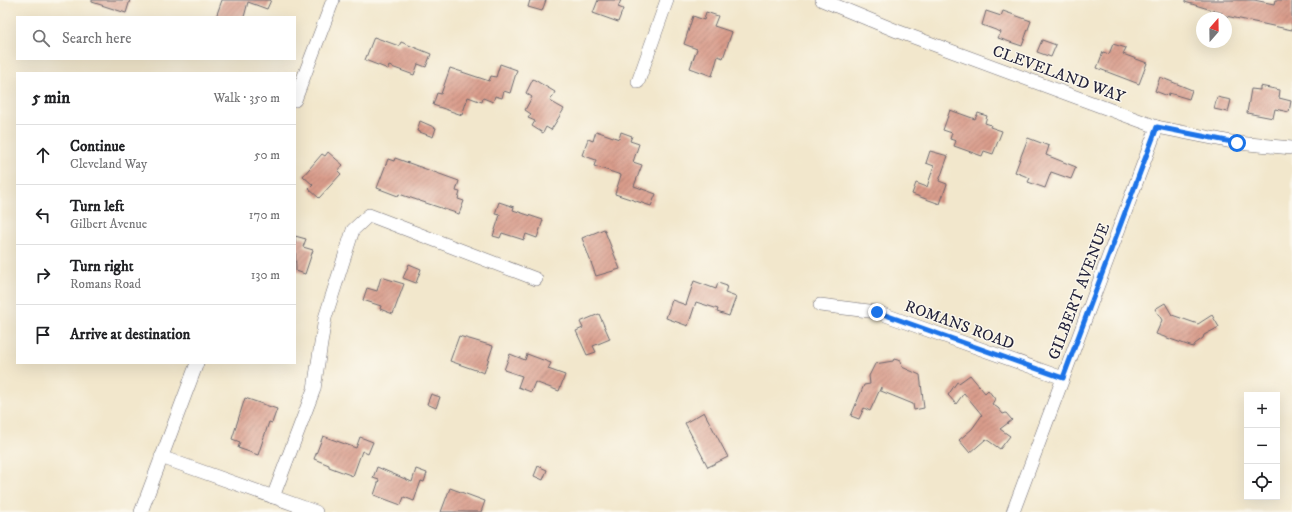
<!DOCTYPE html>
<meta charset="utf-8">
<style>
:root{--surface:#fff;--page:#f6f6f6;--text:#202124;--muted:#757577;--line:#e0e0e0}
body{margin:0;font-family:"IM FELL DW Pica",serif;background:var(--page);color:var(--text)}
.controls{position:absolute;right:12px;bottom:12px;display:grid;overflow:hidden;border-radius:0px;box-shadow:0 4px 16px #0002}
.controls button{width:36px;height:36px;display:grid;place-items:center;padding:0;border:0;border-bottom:1px solid var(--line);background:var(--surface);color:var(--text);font:20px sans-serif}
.compass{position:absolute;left:1196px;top:12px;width:36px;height:36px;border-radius:50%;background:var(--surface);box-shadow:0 4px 16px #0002;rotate:20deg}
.stop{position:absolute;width:12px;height:12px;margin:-9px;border:3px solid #1a73e8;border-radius:50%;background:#fff}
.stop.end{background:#1a73e8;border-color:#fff;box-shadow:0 1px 4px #0008}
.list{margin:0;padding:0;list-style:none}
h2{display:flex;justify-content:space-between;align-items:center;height:52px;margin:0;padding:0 16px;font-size:17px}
h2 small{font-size:13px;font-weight:400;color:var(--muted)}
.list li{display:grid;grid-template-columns:26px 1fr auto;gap:12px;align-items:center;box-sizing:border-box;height:60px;padding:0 16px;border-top:1px solid var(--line)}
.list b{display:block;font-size:15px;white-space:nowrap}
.list p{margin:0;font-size:13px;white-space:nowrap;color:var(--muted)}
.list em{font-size:13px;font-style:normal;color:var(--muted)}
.icon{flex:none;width:22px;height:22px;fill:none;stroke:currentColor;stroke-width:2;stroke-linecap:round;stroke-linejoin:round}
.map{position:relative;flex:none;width:1292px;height:512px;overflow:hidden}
.search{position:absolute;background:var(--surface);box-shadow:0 4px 16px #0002;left:16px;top:16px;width:280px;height:44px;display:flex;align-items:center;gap:10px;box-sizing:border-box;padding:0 14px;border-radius:0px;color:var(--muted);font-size:15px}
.panel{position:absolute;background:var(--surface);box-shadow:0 4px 16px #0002;left:16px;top:72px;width:280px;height:292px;border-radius:0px}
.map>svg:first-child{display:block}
.building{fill:url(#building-hatch)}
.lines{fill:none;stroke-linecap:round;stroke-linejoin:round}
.minor-casing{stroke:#6b676e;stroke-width:14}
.minor{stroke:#fff;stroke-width:13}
.route{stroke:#1a73e8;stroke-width:5}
.labels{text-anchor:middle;stroke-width:3;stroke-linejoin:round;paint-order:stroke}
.street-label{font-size:16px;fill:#22223b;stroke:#fbf7ec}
</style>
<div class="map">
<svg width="1292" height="512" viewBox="0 0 1292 512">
<defs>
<pattern id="building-hatch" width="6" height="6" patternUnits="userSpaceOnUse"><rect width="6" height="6" fill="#d99c8b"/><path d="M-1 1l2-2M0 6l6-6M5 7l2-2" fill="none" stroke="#b07f73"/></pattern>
</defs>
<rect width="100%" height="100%" fill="#fbf7ec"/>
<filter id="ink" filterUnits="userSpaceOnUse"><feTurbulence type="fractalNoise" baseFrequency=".025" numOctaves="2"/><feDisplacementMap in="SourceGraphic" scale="8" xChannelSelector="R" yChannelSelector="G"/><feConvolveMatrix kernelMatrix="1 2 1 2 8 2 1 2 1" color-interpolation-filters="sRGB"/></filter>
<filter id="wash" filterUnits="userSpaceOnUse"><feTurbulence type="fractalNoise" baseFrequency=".012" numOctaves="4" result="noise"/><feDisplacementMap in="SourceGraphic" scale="16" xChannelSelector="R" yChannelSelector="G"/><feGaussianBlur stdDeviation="0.9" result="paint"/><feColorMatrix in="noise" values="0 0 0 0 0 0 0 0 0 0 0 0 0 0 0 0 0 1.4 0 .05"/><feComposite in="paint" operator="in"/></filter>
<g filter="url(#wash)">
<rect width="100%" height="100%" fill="#f2e7cc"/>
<g id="blocks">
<g class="building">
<polygon points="92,0 130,0 126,13 92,2"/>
<polygon points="222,0 271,0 267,9 248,2 244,17 216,17"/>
<polygon points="530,0 546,0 542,11 528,7"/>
<polygon points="598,0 621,0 618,7 623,9 618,22 593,13"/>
<polygon points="1185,0 1254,0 1274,4 1275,0 1292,0 1292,30 1221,15 1222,13 1185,2"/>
<polygon points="986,11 1001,16 1003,11 1031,21 1022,46 998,38 1001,32 982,25"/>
<polygon points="706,12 718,16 714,26 732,32 723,58 718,56 712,76 690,68 697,49 684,44 693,16 704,20"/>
<polygon points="374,37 399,46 401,42 431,54 426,67 418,64 414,75 389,66 388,69 365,60"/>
<polygon points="1042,40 1056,45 1051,57 1037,52"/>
<polygon points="1113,44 1126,48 1123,54 1147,63 1139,84 1097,68 1103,52 1109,54"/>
<polygon points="500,64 517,70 510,93 504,91 502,98 495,96 493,102 483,98 482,102 468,97 462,115 433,105 437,93 441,94 450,68 489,81 491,76 496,77"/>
<polygon points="1160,77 1192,90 1189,99 1169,93 1168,96 1155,91"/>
<polygon points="533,79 555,92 550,101 564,109 551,130 546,127 543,133 532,126 535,121 528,118 531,114 525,110 532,97 526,93"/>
<polygon points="1260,86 1280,90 1279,98 1291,101 1289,112 1275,109 1273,118 1247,113 1251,89 1260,90"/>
<polygon points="1217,97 1231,100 1228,112 1214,109"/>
<polygon points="950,110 975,119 978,113 987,116 985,123 991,125 990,127 1002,131 993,154 984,151 982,156 954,146 956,141 950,139 952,133 943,130"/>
<polygon points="420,121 436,128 433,137 417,131"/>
<polygon points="596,131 619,139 621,132 632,136 630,141 639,144 633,162 642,165 634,186 656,194 651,206 615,194 621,175 594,166 596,160 582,155 588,139 593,141"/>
<polygon points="1028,138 1049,146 1046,155 1076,167 1071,179 1051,172 1045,188 1028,182 1030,178 1015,172"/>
<polygon points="930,151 948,156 939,181 947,184 940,204 912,194 916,183 927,187 934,166 926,163"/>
<polygon points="328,152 343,165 338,171 341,174 319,198 309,189 313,185 303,176 322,154 325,156"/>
<polygon points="395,158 459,181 456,191 460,192 458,199 464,201 459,214 399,194 398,196 377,188 388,159 394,161"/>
<polygon points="499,202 514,207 513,210 543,220 537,238 526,234 524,240 502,233 500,238 493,236 500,215 495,214"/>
<polygon points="604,229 620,269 596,276 582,238"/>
<polygon points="295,236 306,239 303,247 313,250 305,274 296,271"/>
<polygon points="409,264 421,269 416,283 403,278"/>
<polygon points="381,277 404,284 393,314 380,309 381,306 363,300 367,288 377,291"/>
<polygon points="694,281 716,289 718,283 727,286 725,293 736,297 729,316 717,312 718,309 696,302 688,326 666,318 672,300 686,305"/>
<polygon points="1165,303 1172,315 1198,324 1212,315 1219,327 1204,335 1203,338 1195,344 1193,347 1156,334 1162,320 1155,309"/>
<polygon points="599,314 610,339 593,346 596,352 587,355 576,331 583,328 580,322"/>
<polygon points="459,336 493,346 484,373 450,361"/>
<polygon points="510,354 525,360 527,354 551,363 548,369 565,375 559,391 535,382 531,392 518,387 522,376 504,370"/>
<polygon points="894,359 901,361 902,367 920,375 924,408 914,410 913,404 881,391 881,387 870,411 864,408 859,419 851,416 864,385 870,384 869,376 875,364 893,361"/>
<polygon points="970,375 985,393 988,390 995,399 992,404 998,408 1003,414 1006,413 1012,420 1000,429 1010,436 1000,449 986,439 970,453 959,440 972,429 982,415 964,393 956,404 948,395 957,382 959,383"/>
<polygon points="431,394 440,397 436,408 427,404"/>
<polygon points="245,398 277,409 272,423 269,422 258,455 238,448 240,442 232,439"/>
<polygon points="704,412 728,457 708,467 685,423"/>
<polygon points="323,436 356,448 360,437 373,442 368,454 362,451 353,476 329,467 329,465 314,459"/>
<polygon points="538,466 547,470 543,480 534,476"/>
<polygon points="377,467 412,482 416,469 427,473 424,482 421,481 414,501 404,497 401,505 374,495 379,480 373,478"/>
<polygon points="450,488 485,501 481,512 441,512"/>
</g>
</g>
</g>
<g filter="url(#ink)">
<use href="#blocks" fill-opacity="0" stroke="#6b676e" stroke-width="1"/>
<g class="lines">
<defs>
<g id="minor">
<polyline points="822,0 897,31 1157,127 1237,143 1292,148"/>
<polyline points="638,82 667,0"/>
<polyline points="295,100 333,0"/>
<polyline points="820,305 877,312 1063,378"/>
<polyline points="161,457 316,512"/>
<polyline points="273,497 314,389 325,318 353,230 369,215 536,279"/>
<polyline points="141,512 197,363"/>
<polyline points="1013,512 1157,127"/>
</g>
</defs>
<use href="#minor" class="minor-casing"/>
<use href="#minor" class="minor"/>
</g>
</g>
<g class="lines" filter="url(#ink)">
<polyline class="route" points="877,312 1063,378 1157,127 1237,143"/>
</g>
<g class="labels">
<g class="street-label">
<text transform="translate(1059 73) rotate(20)" y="6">CLEVELAND WAY</text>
<text transform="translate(1078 291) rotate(-69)" y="6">GILBERT AVENUE</text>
<text transform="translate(960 324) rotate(20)" y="6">ROMANS ROAD</text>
</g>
</g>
</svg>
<div class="controls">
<button>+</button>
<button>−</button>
<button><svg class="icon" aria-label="locate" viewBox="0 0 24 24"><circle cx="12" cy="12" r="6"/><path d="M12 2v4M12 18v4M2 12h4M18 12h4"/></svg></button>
</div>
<svg class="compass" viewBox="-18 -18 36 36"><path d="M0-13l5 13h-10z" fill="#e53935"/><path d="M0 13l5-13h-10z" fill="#757577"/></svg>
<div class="stop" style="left:1237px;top:143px"></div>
<div class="stop end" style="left:877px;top:312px"></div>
<div class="search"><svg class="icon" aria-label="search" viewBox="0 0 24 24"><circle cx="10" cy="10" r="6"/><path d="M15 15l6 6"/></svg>Search here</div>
<section class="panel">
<h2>5 min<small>Walk · 350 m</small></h2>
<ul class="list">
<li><svg class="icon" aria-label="ahead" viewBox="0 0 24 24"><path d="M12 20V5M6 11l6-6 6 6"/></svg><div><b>Continue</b><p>Cleveland Way</p></div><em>50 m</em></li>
<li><svg class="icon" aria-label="left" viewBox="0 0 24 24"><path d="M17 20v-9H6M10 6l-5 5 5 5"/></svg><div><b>Turn left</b><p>Gilbert Avenue</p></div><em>170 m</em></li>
<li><svg class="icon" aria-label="right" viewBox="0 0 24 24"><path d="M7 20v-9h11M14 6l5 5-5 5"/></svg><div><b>Turn right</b><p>Romans Road</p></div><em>130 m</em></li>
<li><svg class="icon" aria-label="arrive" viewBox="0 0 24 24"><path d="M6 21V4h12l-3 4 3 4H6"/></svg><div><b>Arrive at destination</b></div></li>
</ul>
</section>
</div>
